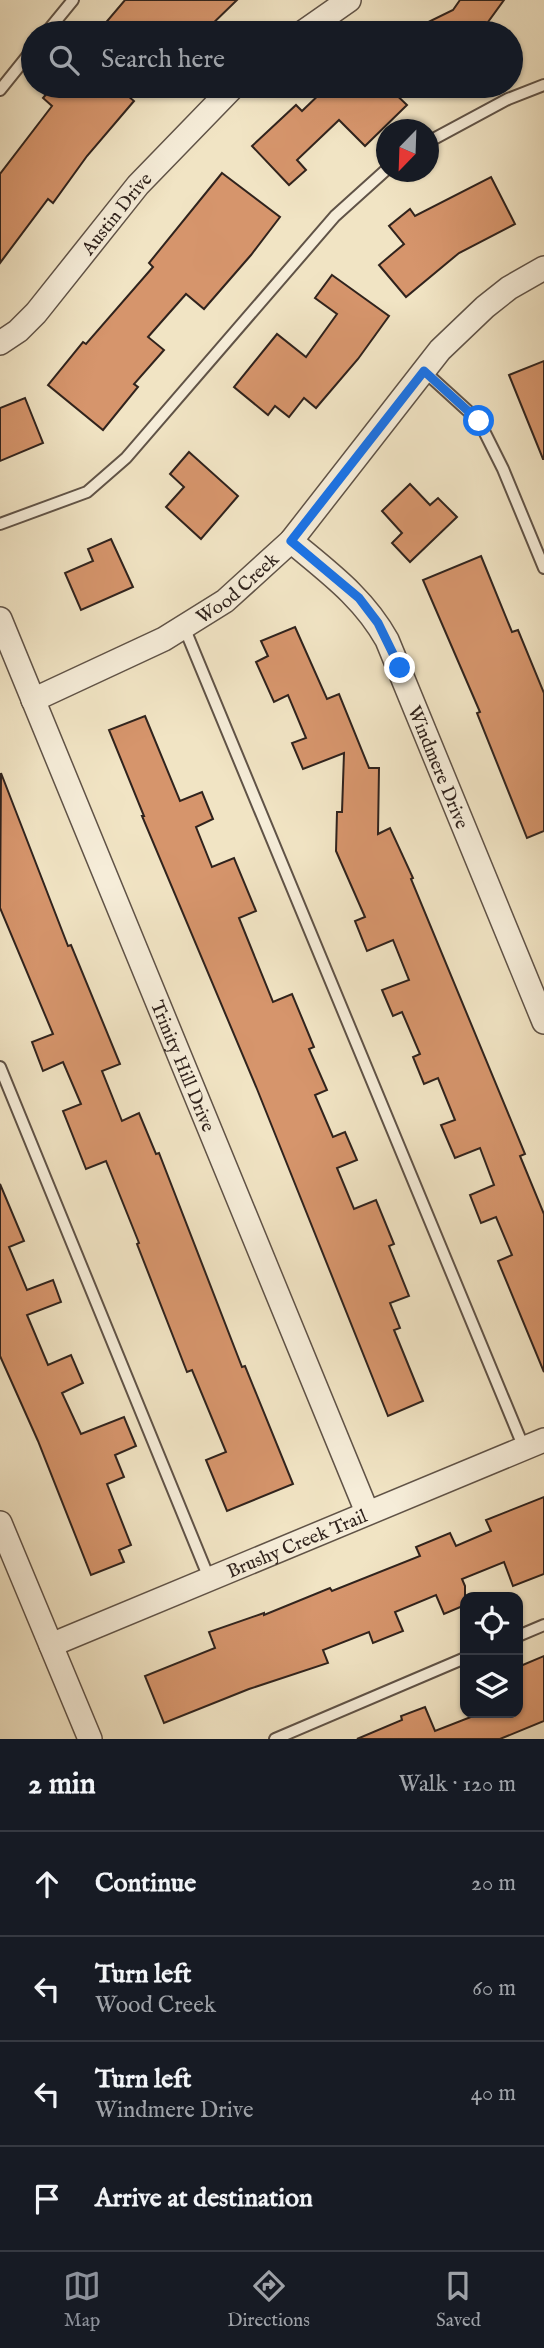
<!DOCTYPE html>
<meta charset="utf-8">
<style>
:root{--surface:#171b24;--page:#20242c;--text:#f1f3f6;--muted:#9ea1a6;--line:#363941;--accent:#8c9099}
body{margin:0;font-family:"IM FELL English",serif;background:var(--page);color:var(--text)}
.controls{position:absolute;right:21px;bottom:21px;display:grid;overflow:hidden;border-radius:14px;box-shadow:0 2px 5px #0004}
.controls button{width:63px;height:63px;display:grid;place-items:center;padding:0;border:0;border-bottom:2px solid var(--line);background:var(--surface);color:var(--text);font:35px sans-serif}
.compass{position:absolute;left:376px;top:119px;width:63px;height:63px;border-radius:50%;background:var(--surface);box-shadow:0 2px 5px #0004;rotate:203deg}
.stop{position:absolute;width:21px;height:21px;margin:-16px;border:5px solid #1a73e8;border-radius:50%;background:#fff}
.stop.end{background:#1a73e8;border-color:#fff;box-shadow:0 2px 7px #0008}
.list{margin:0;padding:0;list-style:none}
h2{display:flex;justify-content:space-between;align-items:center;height:91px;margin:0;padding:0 28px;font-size:30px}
h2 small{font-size:23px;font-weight:400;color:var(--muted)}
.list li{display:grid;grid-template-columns:46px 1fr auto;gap:21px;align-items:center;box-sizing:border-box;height:105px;padding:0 28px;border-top:2px solid var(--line)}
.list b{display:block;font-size:26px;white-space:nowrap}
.list p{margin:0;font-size:23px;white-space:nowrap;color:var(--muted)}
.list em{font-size:23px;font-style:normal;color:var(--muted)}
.icon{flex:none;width:38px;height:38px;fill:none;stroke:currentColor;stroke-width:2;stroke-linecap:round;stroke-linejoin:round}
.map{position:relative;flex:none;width:544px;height:1739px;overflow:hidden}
.search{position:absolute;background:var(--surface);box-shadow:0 2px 5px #0004;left:21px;right:21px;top:21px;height:77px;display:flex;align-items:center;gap:18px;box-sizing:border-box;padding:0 24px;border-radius:38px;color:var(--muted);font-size:26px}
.sheet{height:511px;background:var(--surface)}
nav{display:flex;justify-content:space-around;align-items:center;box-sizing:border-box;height:98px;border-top:2px solid var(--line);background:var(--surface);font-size:19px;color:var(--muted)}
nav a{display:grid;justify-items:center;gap:4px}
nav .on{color:var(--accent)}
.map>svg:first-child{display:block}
.building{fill:#d6956c;stroke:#30231d;stroke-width:2}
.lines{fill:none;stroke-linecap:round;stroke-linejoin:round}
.service-casing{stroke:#605347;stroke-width:14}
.minor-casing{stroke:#605347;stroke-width:26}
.service{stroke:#f6edd9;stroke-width:10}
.minor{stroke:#f6edd9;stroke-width:23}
.route{stroke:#1a73e8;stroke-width:9}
.labels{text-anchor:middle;stroke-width:7;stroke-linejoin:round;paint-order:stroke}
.street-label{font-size:19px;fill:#30231d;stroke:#f6edd9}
</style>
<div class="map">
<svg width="544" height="1739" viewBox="0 0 544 1739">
<rect width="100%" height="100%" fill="#f1e4c4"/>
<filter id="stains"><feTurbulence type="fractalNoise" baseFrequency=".00286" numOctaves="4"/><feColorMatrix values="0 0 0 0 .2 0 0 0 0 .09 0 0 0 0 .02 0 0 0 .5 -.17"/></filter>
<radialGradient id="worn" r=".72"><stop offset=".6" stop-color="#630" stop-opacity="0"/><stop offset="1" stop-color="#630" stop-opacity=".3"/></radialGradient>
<g class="building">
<polygon points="125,0 237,0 203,33 97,33"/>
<polygon points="460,0 504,0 480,33 406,33 453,10"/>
<polygon points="53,86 116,86 134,101 87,156 53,203 48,199 0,263 0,174 52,106 43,98"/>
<polygon points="328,86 387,86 407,105 365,146 339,120 297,160 306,170 289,185 252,146 296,105 302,111"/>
<polygon points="222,173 280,217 251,255 204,309 186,294 148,337 164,350 134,384 138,387 103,430 48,385 83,342 86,344 153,267 149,263"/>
<polygon points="491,177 515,224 459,253 406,297 379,265 404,244 389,226 410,209 415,216"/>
<polygon points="332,275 389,316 358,359 316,408 304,398 289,417 275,406 268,415 234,387 277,334 306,357 337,314 315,298"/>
<polygon points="544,361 544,459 543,459 509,375"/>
<polygon points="25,398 43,443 0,461 0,408"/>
<polygon points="189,452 238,496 201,539 166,507 184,487 170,474"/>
<polygon points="410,484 430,505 438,498 457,517 410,562 392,543 402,533 382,511"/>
<polygon points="111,539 133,587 81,610 65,573 93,561 88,549"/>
<polygon points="481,556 512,632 518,630 544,693 544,831 527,838 477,713 480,712 423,580"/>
<polygon points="295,627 327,699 339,694 369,768 379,768 378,834 390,828 413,878 411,879 525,1154 520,1156 544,1214 544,1372 498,1261 512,1255 496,1217 481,1223 470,1195 494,1185 480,1148 455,1158 441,1125 455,1120 438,1078 424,1084 413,1057 420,1054 402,1012 393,1016 382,990 409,980 393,940 367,951 355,921 365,917 336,851 337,812 342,812 344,753 303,769 292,743 306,738 288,695 274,702 256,662 268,656 261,641"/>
<polygon points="145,716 180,801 202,792 213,819 196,827 212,867 234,858 256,911 239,918 273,1002 292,994 314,1047 309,1049 327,1090 315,1095 333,1137 345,1132 357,1160 337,1168 354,1209 376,1200 394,1244 389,1246 409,1296 390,1303 400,1328 394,1330 423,1401 388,1416 257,1089 142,816 144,816 109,730"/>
<polygon points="1,773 68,946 71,945 120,1064 102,1071 122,1121 139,1113 156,1154 159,1153 242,1367 245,1366 293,1484 227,1511 206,1460 226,1452 192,1370 187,1372 137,1244 139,1243 106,1161 86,1169 63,1111 81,1104 63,1062 43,1071 32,1042 53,1034 0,908"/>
<polygon points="0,1184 24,1241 9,1247 27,1290 53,1280 61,1302 27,1315 48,1365 71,1355 83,1383 62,1393 81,1434 124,1417 136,1446 115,1455 124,1477 107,1484 131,1545 119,1550 124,1562 91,1575 38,1441 0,1356"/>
<polygon points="544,1497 544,1574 513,1586 504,1562 462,1579 465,1586 465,1605 444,1614 436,1595 395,1612 403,1631 373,1643 369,1632 323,1650 328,1663 249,1689 164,1723 145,1676 215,1648 209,1632 264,1613 264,1615 330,1588 332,1591 420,1556 416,1547 450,1533 456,1546 491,1531 486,1520"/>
<polygon points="544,1656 544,1721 500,1739 357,1739 402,1720 401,1716 425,1707 435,1731 481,1713 518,1713 518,1667"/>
</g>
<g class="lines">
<defs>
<g id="service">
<polyline points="46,33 73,0"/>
<polyline points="0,90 33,49"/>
<polyline points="428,142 508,99 544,85"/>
<polyline points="424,371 479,421 503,469 544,568"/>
<polyline points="0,524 87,492 126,458 335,216 386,170"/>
<polyline points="184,627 524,1448"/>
<polyline points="0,1067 209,1578"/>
<polyline points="518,1636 544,1625"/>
<polyline points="275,1739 465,1658"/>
</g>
<g id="minor">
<polyline points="302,33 349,0"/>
<path id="s1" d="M0,343L18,331L36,313L138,185L234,86"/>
<path id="s2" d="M291,541C328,572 363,597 387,640L544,1022"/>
<path id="s3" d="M0,619L367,1512"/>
<path id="s4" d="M33,700L164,639L225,601L291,541L440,350L485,307L509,288L544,268"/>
<polyline points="0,1523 90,1739"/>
<path id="s5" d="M51,1645L544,1440"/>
</g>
</defs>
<use href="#service" class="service-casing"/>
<use href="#minor" class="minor-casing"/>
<use href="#service" class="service"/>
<use href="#minor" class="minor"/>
</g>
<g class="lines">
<polyline class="route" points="400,668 378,623 359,598 291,541 424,371 479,421"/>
</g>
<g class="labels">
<g class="street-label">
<text dy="7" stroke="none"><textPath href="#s1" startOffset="175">Austin Drive</textPath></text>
<text dy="7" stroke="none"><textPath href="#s4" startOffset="234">Wood Creek</textPath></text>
<text dy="7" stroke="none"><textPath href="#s2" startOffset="276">Windmere Drive</textPath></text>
<text dy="7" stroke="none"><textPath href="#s3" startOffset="483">Trinity Hill Drive</textPath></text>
<text dy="7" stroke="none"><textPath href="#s5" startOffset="266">Brushy Creek Trail</textPath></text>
</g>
</g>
<rect width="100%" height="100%" filter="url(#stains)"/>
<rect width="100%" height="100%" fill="url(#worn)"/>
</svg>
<div class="controls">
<button><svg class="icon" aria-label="locate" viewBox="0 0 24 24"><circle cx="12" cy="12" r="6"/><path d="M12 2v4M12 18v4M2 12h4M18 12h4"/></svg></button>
<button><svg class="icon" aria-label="layers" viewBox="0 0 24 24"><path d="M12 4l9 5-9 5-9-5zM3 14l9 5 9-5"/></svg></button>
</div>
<svg class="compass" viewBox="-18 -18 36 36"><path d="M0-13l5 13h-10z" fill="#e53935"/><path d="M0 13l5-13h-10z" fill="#9ea1a6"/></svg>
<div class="stop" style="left:479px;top:421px"></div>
<div class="stop end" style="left:400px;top:668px"></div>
<div class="search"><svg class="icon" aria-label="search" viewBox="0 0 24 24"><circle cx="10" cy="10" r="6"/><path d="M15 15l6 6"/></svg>Search here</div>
</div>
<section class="sheet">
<h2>2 min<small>Walk · 120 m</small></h2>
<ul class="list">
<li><svg class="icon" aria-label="ahead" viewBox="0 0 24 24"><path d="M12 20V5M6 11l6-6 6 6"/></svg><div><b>Continue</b></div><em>20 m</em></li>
<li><svg class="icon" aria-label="left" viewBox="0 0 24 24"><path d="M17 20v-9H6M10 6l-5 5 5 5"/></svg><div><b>Turn left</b><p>Wood Creek</p></div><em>60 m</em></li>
<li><svg class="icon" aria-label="left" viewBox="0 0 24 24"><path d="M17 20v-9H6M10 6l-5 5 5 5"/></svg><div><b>Turn left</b><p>Windmere Drive</p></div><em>40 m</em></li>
<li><svg class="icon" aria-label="arrive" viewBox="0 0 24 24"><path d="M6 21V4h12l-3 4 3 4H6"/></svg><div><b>Arrive at destination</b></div></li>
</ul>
</section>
<nav>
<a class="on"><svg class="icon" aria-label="map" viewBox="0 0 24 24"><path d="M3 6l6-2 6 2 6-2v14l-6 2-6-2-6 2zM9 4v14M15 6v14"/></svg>Map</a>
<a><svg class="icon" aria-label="directions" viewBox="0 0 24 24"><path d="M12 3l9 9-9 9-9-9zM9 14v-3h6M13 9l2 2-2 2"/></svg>Directions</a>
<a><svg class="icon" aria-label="saved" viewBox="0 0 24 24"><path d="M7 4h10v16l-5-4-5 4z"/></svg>Saved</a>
</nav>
